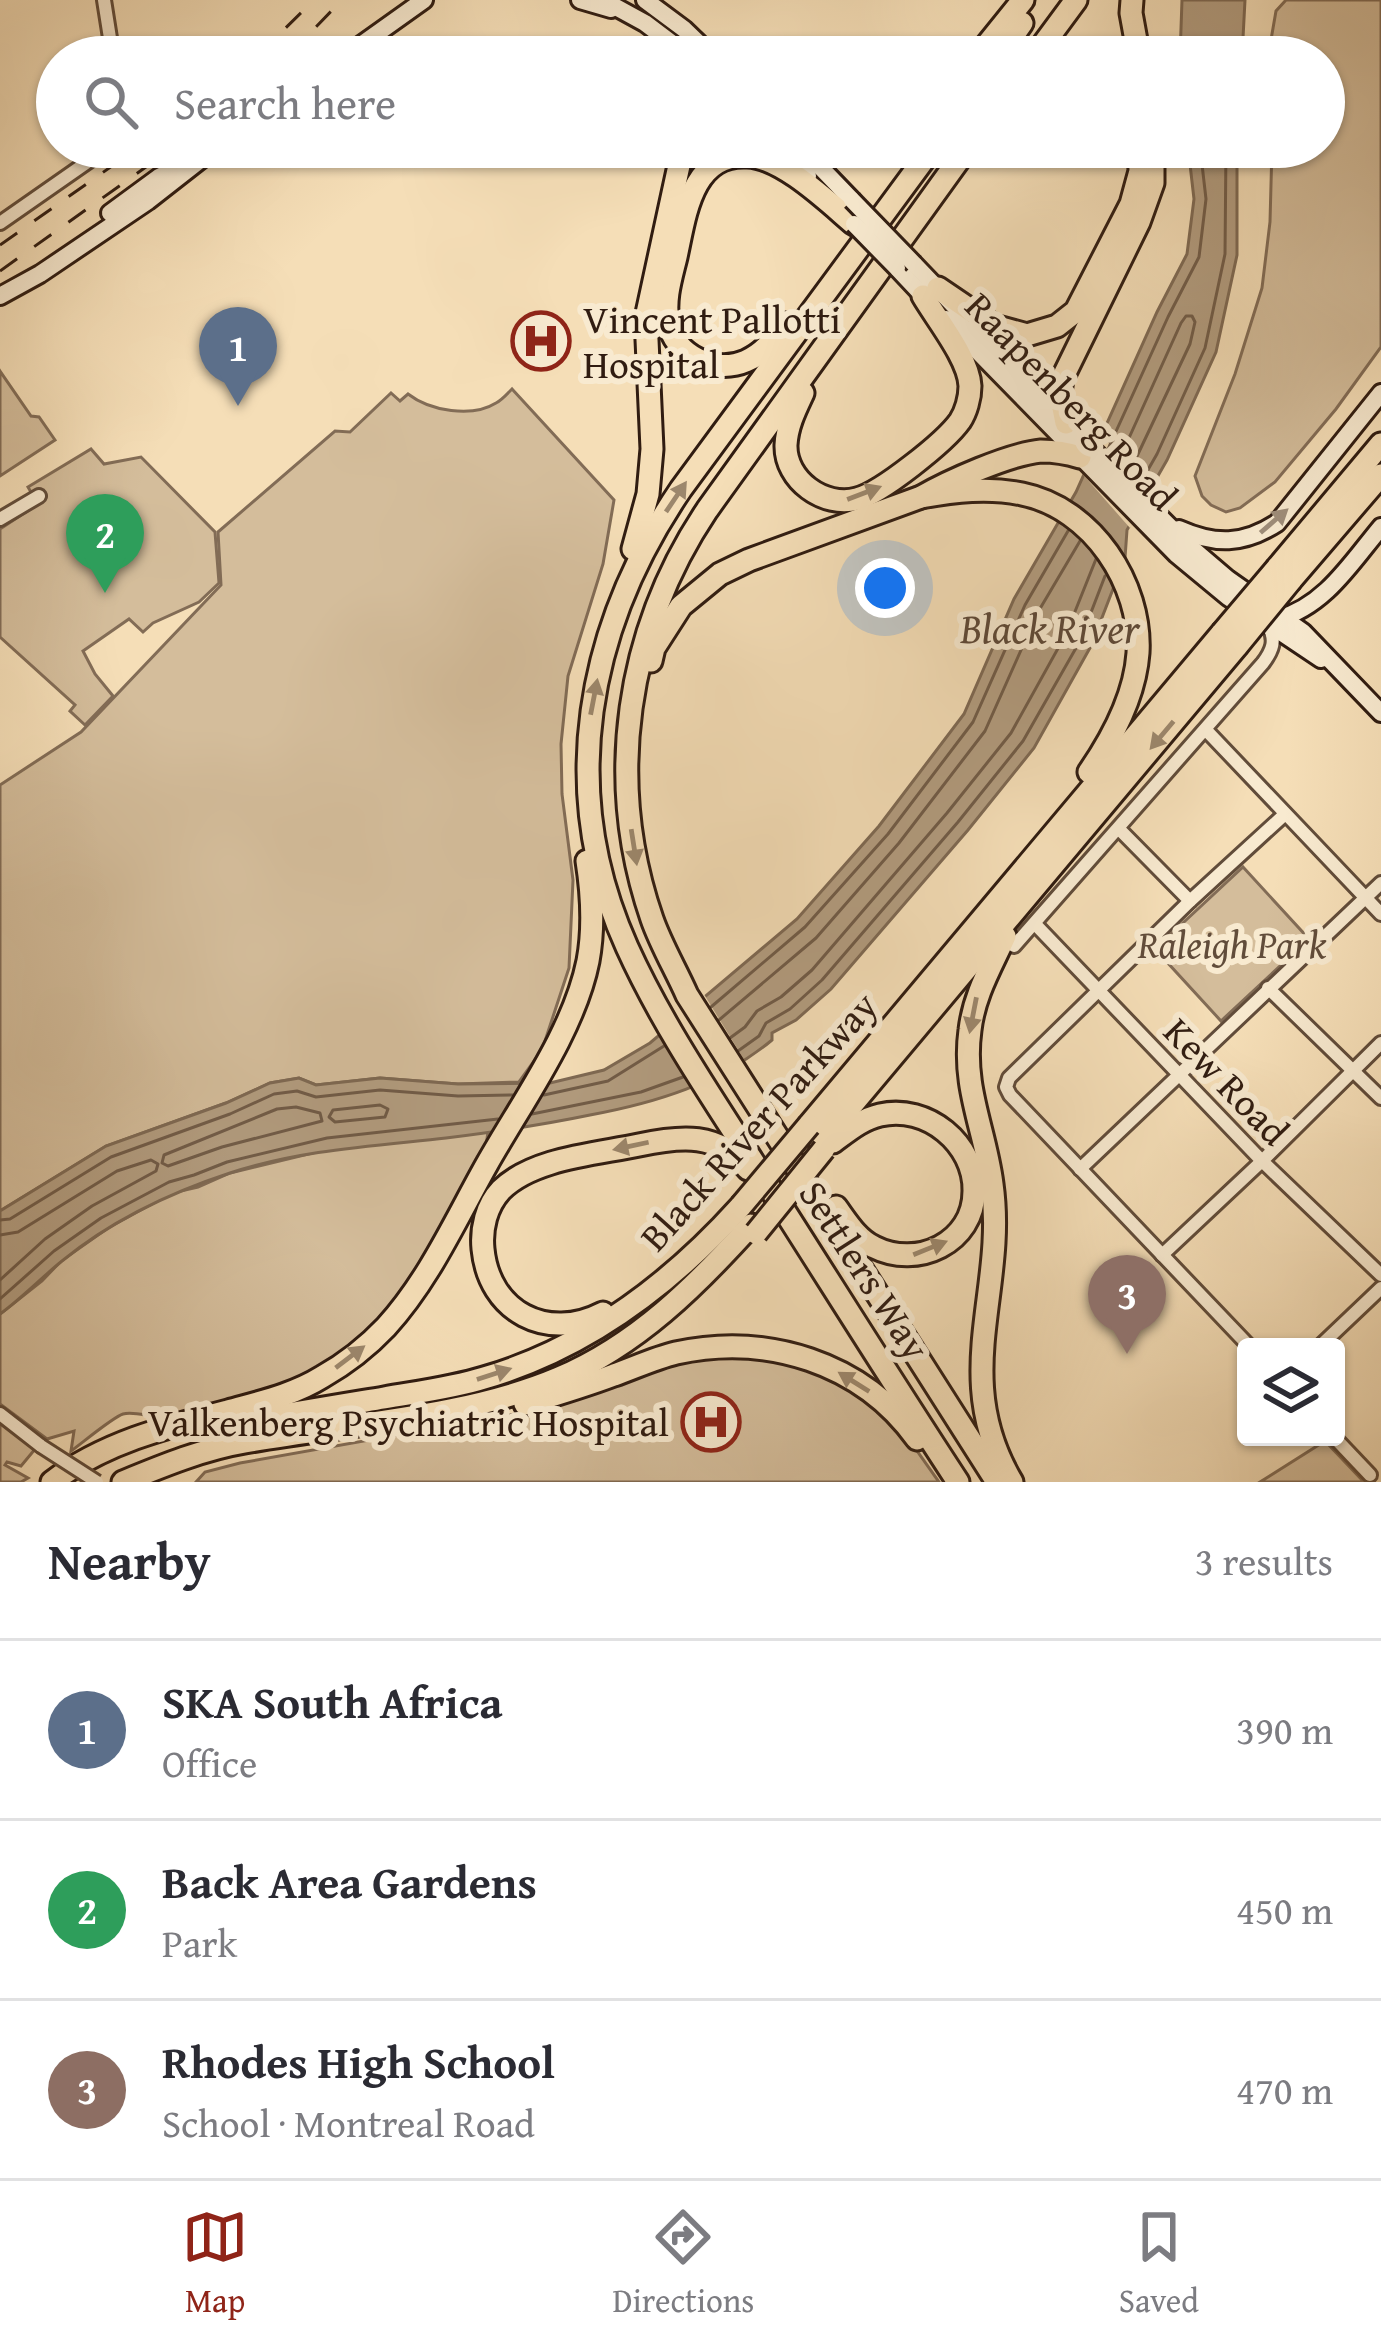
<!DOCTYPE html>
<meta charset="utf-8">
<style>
:root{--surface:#fff;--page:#f2f2f3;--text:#2b2b33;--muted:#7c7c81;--line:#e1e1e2;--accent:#8f2418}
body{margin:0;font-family:"Gentium Book Plus",serif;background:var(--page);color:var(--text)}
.controls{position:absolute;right:36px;bottom:36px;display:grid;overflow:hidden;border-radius:12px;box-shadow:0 3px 9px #0004}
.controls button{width:108px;height:108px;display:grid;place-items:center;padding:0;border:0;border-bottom:3px solid var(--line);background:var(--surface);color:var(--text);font:60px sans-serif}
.you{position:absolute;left:885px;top:588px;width:42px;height:42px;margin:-30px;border:9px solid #fff;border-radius:50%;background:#1a73e8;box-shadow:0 0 0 18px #1a73e833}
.badge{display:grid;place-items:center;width:78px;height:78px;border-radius:50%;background:var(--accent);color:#fff;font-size:39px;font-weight:700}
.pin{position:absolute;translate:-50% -99px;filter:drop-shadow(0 3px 6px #0008)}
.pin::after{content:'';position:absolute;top:63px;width:42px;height:36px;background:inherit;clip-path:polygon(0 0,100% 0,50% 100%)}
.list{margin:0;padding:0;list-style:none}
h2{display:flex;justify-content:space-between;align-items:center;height:156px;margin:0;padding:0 48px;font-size:51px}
h2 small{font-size:39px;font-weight:400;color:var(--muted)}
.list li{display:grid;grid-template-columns:78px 1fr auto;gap:36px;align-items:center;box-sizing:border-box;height:180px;padding:0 48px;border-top:3px solid var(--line)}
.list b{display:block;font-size:45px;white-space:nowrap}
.list p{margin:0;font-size:39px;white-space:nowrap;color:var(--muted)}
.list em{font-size:39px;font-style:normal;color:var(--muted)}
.icon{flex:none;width:66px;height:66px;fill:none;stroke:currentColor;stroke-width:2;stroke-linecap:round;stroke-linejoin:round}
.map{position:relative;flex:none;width:1381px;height:1482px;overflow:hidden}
.search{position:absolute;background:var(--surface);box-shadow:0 3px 9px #0004;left:36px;right:36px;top:36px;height:132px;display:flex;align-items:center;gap:30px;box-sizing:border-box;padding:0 42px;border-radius:66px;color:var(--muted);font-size:45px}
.sheet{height:696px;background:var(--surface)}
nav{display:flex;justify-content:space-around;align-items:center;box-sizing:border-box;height:168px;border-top:3px solid var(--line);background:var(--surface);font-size:33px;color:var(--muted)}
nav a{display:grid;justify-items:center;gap:6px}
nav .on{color:var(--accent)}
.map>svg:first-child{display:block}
.green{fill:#d4bd9b;stroke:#826c56;stroke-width:3}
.water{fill:#b29c7f;stroke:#7e6953;stroke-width:3}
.pier{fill:#f5deb7}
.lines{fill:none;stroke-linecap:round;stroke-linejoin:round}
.shore{stroke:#715c48;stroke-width:3}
.street-casing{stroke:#614c3a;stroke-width:18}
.secondary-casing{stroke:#301c11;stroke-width:22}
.highway-casing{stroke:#301c11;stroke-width:27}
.street{stroke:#f8ead0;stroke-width:12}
.secondary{stroke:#f8ead0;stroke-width:16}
.highway{stroke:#f5deb7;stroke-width:21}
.rail{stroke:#301c11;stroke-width:3;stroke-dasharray:21 21;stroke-linecap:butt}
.street-bridge-casing{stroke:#614c3a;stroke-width:18;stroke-linecap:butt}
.secondary-bridge-casing{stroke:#301c11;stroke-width:22;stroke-linecap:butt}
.highway-bridge-casing{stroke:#301c11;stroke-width:27;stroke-linecap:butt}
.street-bridge{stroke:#f8ead0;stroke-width:12}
.secondary-bridge{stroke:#f8ead0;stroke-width:16}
.highway-bridge{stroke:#f5deb7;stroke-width:21}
.oneway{fill:#9c876c}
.oneway2{fill:#9e8d7a}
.labels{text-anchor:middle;stroke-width:12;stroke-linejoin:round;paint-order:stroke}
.poi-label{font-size:39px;fill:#301c11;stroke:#f8ead0;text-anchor:start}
.street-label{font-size:39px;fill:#301c11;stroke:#f8ead0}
.park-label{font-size:39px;font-style:italic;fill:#614c3a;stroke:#f8ead0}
.water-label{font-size:42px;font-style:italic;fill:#5e4938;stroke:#f8ead0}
</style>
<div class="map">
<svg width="1381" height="1482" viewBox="0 0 1381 1482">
<rect width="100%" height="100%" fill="#f5deb7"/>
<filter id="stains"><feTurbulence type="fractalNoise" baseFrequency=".00167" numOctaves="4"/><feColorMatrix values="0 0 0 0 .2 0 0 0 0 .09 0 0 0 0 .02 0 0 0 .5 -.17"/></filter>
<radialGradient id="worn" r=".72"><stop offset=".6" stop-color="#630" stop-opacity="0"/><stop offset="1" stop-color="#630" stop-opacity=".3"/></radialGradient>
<g class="green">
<polygon points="1286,0 1381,0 1381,347 1336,409 1275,482 1240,508 1226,512 1211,505 1202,496 1195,476 1235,374 1262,288 1270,222 1272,147 1324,147 1324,57 1268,57 1276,11"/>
<polygon points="0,371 31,416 39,417 55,440 0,476"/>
<path d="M512,389L614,500L603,564L568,676L561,744L562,794L573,880L569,968L542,1050L519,1082L458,1084L380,1078L316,1085L299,1078L270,1083L226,1103L106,1146L0,1211V785L81,732L221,585L218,532L335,431L350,432L391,393L400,401L408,394C430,411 472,418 496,403C502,400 507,394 512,389Z"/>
<polygon points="91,449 104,464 141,457 215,532 219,583 199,602 153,623 143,632 129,619 83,651 95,674 113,696 85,725 70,711 75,705 0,637 0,529 38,504 28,487"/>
<polygon points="1243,867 1309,939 1221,1021 1155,949"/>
<path d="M488,1132L485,1152C417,1273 381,1366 232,1400C209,1405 184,1415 160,1417C149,1417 134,1411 123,1414C113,1417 81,1444 71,1451L74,1431L47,1439L0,1404V1314L42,1281L61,1261L108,1228L172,1193L198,1187L230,1173L329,1149Z"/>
<polygon points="728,1353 808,1366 873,1404 910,1441 939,1482 196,1482 205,1472 240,1463 532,1411 677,1362"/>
<polygon points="0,1420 36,1448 21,1466 7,1462 5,1465 28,1478 21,1482 0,1482"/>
<polygon points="1325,1441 1364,1482 1260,1482"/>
</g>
<g class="water">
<polygon points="1182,0 1245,0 1242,57 1180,57"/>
<path d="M1188,147H1237V255L1216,352L1167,460L1127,530L1125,558L1091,646L1034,748L968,830L831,989L796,1020L772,1033V1040C721,1083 655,1103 590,1115C542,1125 494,1132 446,1138C373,1146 300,1150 230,1173C169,1193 112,1220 62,1261C41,1278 22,1298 0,1314V1211L106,1146L226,1103L270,1083L299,1078L316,1085L380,1078L458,1084L550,1083L604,1070L650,1043L797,919L879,826L964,714L1014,599L1076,492L1157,312L1187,254L1194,199Z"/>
</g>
<g class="pier">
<polygon points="1099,433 1156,491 1130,528 1079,470"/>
<polygon points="702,991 748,1066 705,1089 660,1027"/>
</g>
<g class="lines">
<g class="shore">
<polyline points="1108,449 1168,317 1199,257 1206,199 1200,147"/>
<polyline points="1119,460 1181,323 1186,316 1192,316 1195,322 1190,344 1130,471"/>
<polyline points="1141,482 1157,454 1205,348 1225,254 1226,147"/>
<polyline points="711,1007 805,927 888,834 973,722 1025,605 1068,531"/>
<polyline points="719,1020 816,938 899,843 985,731 1038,612 1080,541"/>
<polyline points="730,1038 745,1027 757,1011 781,997 812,970 947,813 1011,733 1066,634 1096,559"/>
<polyline points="738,1051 759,1036 766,1023 790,1009 822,980 958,822 1023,741 1080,641 1105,576"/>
<polyline points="544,1095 608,1081 664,1046"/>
<polygon points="380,1105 388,1109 385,1117 335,1122 329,1117 333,1110"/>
<polygon points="296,1107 320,1113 322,1121 222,1147 168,1166 162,1163 164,1155 277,1109"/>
<polyline points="532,1114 641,1092 683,1077"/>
<polyline points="0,1220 10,1219 111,1157 230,1114 274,1094 297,1091 316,1097 380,1090 458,1096 513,1095"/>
<polyline points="0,1235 18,1232 117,1171 151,1160 158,1164 156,1171 92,1206 45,1239 0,1280"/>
<polyline points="0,1299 54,1251 101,1218 169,1182 194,1175 227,1162 327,1138 498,1119"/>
</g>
<defs>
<g id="street">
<polyline points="104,0 113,57"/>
<polyline points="0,223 109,147"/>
<polyline points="0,519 39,496"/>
<polyline points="1206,730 1381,914"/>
<polyline points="1119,829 1190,901"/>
<polyline points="1035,924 1262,1161 1381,1275"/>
<path d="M1014,946L1263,663C1272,651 1277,640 1268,626"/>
<polyline points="1268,988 1381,1098"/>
<polyline points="1080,1169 1381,883"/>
<polyline points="1162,1255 1262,1161 1381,1043"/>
<polyline points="1250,1347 1010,1095 1006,1087 1009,1078 1190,901 1284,815"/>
<polyline points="1319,1347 1381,1288"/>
<polyline points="0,1414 41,1446"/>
<polyline points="1334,1437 1370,1475"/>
</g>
<g id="secondary">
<polyline points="580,0 611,9"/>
<polyline points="603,0 645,23 690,57"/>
<polyline points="645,0 684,29 713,57"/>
<polyline points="344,57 424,0"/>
<polyline points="779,147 808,176"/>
<polyline points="801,147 852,200"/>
<polyline points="110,213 159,177 189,162"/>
<polyline points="914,264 1066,423 1187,544 1228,579 1303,632 1381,713"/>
<polyline points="897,268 928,301"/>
<polyline points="0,296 40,274 148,201 217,147"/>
<polyline points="946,319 1176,554 1228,597 1321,659"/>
<path d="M1179,529C1215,545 1243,545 1277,523L1381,393"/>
<path d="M1278,619C1325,606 1351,563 1381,527"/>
</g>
<g id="highway">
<polyline points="1132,0 1131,13 1139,57"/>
<polyline points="977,57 1023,0"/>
<polyline points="998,57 1022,23"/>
<polyline points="1034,57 1076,0"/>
<path d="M933,147L681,489C587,627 556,790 627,947C664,1029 718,1106 766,1182C830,1282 893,1383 958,1482"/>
<path d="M968,147L707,510C626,631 604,780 652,919C661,945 676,970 687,995L997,1482"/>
<polyline points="938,288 994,326 1027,335 1057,326 1076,311 1131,204 1140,171 1139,147"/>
<path d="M786,324C774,339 764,353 746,361C714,375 674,355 668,321C664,299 671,278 676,257C685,217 691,153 747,156C782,157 828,202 854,224"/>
<path d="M803,393C795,410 787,426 786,445C785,480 824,508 857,499C881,493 945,442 960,421C966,412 970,398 970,386C969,359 937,320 923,296"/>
<polyline points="1066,423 1060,393 1062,379 1139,222 1153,183 1153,154"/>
<path d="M921,497C955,491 988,487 1022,494C1092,508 1142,584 1138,653C1135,696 1113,737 1089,772"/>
<polyline points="633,549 648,494 652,449 646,318 683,147"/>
<polyline points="1277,568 1381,444"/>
<polyline points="1291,580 1381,475"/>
<path d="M651,661L654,648L681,606L720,574L749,560L921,497C949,481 1009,454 1041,451C1055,451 1067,453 1080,457"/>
<path d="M1005,936C991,967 974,995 970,1030C962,1088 985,1129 992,1184C1007,1291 949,1376 1012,1482"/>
<polyline points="809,1125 1222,633"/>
<path d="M833,1142C848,1131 862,1119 880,1115C927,1104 975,1144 974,1191C974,1243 917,1269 874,1247C857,1239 847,1222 836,1207"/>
<polyline points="820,1143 1237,646"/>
<path d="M603,1313C547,1342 489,1312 483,1249C481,1229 486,1206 501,1190C533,1158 597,1154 639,1145C681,1136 718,1132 748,1169"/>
<path d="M525,1404C555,1395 585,1386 614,1375C634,1368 655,1358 676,1353C766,1333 862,1362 917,1439"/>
<path d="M221,1426C275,1416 330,1407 384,1398C418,1392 452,1388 484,1378C587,1348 670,1285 741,1206"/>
<path d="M52,1482C103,1443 166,1427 228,1411C260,1402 293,1395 322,1377C345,1364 368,1346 386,1327C429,1280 456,1219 487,1164C522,1102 574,1031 588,961C594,929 592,893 587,861"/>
<path d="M123,1482C162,1466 203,1449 245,1442C345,1424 465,1418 559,1378C637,1345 696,1286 751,1225"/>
</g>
</defs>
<use href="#street" class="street-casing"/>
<use href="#secondary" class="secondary-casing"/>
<use href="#highway" class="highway-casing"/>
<use href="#street" class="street"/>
<use href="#secondary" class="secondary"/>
<use href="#highway" class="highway"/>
<g class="rail">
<polyline points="256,57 314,0"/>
<polyline points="287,57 342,0"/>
<polyline points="0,245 139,147"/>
<polyline points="0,271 174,147"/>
</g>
<defs>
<polyline id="street-bridge" points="41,1446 97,1482"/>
<g id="secondary-bridge">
<polyline points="852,200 914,264"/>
<polyline points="854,224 897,268"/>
</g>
<g id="highway-bridge">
<polyline points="1222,633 1277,568"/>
<polyline points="1237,646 1291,580"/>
<polyline points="741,1206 809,1125"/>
<polyline points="756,1233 824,1149"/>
</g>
</defs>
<use href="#street-bridge" class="street-bridge-casing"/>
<use href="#secondary-bridge" class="secondary-bridge-casing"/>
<use href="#highway-bridge" class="highway-bridge-casing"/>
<use href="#street-bridge" class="street-bridge"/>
<use href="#secondary-bridge" class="secondary-bridge"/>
<use href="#highway-bridge" class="highway-bridge"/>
</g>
<defs><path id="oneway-solid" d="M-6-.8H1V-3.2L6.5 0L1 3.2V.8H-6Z" transform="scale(3)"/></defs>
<g class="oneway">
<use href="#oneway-solid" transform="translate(864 493) rotate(-21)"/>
<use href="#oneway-solid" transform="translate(676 497) rotate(-56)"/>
<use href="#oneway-solid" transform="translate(594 697) rotate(-79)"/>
<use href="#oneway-solid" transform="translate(1162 735) rotate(130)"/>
<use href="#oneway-solid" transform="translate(634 847) rotate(81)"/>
<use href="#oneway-solid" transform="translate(973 1015) rotate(101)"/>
<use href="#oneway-solid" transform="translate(631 1146) rotate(168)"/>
<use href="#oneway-solid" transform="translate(930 1248) rotate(-22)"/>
<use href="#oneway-solid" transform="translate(350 1357) rotate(-37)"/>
<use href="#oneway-solid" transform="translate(494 1374) rotate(-18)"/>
<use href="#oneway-solid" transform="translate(854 1382) rotate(-148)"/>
</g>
<use class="oneway2" href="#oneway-solid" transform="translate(1274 521) rotate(-41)"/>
<defs>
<symbol id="hospital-ring" viewBox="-11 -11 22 22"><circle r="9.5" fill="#f8ead0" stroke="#8f2418" stroke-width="1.5"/><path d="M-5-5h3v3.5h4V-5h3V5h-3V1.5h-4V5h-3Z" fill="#8f2418"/></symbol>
</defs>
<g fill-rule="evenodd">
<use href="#hospital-ring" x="508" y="308" width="66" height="66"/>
<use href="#hospital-ring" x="678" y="1389" width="66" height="66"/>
</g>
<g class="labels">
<g class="poi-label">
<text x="583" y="333">Vincent Pallotti<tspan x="583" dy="45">Hospital</tspan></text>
<text x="669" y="1436" text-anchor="end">Valkenberg Psychiatric Hospital</text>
</g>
<g class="street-label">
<text transform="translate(1072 401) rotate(46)" y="14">Raapenberg Road</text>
<text transform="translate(1227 1081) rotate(46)" y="14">Kew Road</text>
<text transform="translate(758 1121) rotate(-48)" y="14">Black River Parkway</text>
<text transform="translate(865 1270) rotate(57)" y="14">Settlers Way</text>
</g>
<g class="park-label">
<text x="1232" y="958">Raleigh Park</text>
</g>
<g class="water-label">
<text x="1050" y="643">Black River</text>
</g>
</g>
<rect width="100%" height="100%" filter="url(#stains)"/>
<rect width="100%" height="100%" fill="url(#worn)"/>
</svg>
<div class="controls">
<button><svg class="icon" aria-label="layers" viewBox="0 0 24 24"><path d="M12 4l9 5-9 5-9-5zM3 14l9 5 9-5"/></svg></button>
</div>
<div class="you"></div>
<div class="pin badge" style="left:238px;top:406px;background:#5c6f8a">1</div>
<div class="pin badge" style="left:105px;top:593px;background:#2e9e5b">2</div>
<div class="pin badge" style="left:1127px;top:1354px;background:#8d6e63">3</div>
<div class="search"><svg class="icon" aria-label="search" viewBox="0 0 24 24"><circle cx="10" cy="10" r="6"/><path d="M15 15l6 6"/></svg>Search here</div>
</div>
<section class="sheet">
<h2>Nearby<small>3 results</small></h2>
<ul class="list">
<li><span class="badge" style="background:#5c6f8a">1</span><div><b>SKA South Africa</b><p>Office</p></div><em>390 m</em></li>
<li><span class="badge" style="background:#2e9e5b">2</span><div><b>Back Area Gardens</b><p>Park</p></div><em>450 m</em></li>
<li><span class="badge" style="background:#8d6e63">3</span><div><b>Rhodes High School</b><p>School · Montreal Road</p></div><em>470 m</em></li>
</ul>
</section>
<nav>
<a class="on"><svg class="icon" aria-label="map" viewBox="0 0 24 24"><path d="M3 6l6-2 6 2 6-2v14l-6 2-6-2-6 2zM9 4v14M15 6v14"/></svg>Map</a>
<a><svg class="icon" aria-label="directions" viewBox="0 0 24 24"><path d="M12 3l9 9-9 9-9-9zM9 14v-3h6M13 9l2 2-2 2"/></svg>Directions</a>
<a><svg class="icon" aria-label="saved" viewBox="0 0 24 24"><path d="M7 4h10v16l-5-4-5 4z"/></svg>Saved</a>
</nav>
